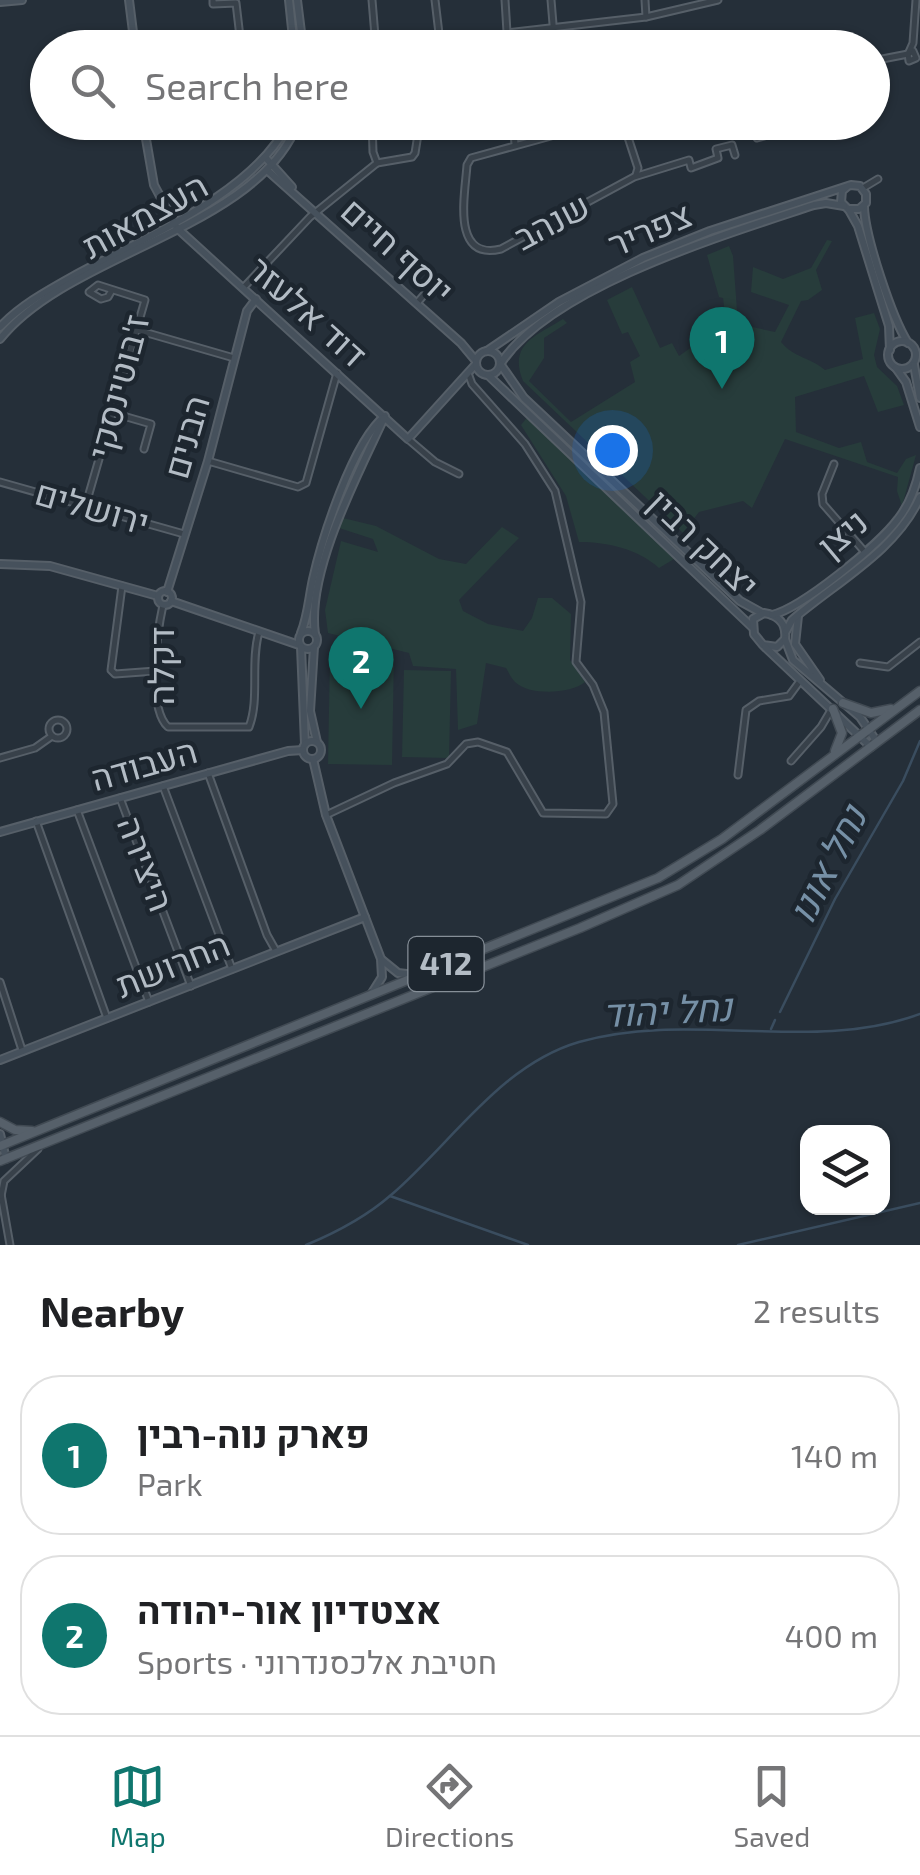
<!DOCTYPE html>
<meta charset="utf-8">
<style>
:root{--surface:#fff;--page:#f6f6f6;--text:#202124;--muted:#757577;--line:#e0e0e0;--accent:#0f766e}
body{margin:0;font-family:"Exo 2",Heebo,sans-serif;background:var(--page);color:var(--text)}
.controls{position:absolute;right:30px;bottom:30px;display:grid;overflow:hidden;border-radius:20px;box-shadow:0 2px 8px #0004}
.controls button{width:90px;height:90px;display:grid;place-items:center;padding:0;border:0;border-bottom:2px solid var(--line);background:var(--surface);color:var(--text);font:50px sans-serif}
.you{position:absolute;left:612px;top:450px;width:35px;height:35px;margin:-25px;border:8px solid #fff;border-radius:50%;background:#1a73e8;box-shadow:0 0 0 15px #1a73e833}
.badge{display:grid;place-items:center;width:65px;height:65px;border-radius:50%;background:var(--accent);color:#fff;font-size:32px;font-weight:700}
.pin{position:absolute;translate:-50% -82px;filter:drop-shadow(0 2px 5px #0008)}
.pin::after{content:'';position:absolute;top:52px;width:35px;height:30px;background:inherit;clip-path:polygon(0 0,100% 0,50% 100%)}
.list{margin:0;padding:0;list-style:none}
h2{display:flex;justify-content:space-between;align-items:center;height:130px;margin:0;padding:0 40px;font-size:42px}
h2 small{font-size:32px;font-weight:400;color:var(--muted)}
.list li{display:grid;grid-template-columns:65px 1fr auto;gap:30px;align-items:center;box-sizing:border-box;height:160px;margin:0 20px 20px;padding:0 20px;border:2px solid var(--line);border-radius:40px}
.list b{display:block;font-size:38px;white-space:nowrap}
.list p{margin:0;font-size:32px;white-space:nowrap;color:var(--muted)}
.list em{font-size:32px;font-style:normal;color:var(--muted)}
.icon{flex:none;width:55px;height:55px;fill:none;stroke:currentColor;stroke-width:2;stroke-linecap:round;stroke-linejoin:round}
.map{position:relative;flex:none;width:920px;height:1245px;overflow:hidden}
.search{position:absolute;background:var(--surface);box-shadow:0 2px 8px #0004;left:30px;right:30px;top:30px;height:110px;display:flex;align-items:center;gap:25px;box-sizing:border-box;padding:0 35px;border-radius:55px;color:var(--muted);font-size:38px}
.sheet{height:490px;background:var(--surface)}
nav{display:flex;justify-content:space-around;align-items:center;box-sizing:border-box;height:140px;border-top:2px solid var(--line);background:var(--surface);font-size:28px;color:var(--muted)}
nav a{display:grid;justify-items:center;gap:5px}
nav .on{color:var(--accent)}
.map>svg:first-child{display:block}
.green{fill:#273c3b}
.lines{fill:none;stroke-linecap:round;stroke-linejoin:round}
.stream{stroke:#3a4d5f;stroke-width:2.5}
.street-casing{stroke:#565f68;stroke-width:9}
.secondary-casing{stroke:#565f68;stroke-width:10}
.primary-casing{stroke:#414a53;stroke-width:11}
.street{stroke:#38414a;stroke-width:5}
.secondary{stroke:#46515c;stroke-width:6}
.primary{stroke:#56606a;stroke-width:8}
.labels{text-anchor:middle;stroke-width:9;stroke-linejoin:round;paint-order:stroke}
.shield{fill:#1d262f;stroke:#868f98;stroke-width:2.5}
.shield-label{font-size:32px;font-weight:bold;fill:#b3bcc5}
.street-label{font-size:35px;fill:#b3bcc5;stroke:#1d262f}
.water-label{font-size:38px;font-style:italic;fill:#7690a6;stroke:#1d262f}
</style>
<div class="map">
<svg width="920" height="1245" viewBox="0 0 920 1245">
<rect width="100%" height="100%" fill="#252f39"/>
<g class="green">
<path d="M827,240L832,241L816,270L822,290L808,300L801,301L781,342C794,358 810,357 825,370L863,359L855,318L874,313L880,329L874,355L877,367L897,386L904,405L878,412L864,376L795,397L796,432L839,448L861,442L867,462L897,473L906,459L916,455L902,506L897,491L898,477L785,439L752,508L743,501L699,512L683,533L523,381C508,344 536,336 563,319L567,323L544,338V358L529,381L571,422L635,382L630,362L640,356L628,332L622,334L607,300L632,287L660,348L672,343L679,356L696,344L713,345L718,324L726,322L723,298L719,297L707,255L729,246L733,256L738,324L775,332L789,305L751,292L753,267L783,279L811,268Z"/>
<path d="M529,415L674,559L659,568C638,549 608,542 579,542L566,496L521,425Z"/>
<path d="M343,518L376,526L439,559L466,564L502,527L519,538L459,600L463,611L488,624L523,631L532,618L538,598H552L571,614L570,660L585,682C571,694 529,696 515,682C511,678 509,673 506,668L486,663L477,724L458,730L456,669L413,666L409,653L328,633L325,610L341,541L378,552L373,539L339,528Z"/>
<polygon points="330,653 394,654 392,765 328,764"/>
<polygon points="404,670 451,671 449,758 402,757"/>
</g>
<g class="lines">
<g class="stream">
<polyline points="780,1012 835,899 903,781 920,741"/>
<polyline points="771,1029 775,1020"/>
<polyline points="390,1196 528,1245"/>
<path d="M306,1245C335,1233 367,1216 391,1195C451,1144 500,1065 579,1042C691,1010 811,1054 920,1014"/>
<polyline points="738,1245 920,1203"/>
</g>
<defs>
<g id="street">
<polyline points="213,0 213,4 236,3 240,37"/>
<polyline points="372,0 376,48"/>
<polyline points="505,0 508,48"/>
<polyline points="551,0 555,48"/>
<polyline points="645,0 646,17"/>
<polyline points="507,33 646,17 718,0"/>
<polyline points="413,48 436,45 440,42 435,0"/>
<polygon points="913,51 916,58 909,61 908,54"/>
<polyline points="909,52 913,43 916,0"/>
<polyline points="872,61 908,54"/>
<polyline points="372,122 373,152 377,163 412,157 415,153 420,122"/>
<polyline points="513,122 515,144"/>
<polyline points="555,122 556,128 563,132 570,128 571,122"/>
<polyline points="623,122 638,168 636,175"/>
<path d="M556,128L551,136L471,158L467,165C465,195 451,261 501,249L634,177L689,160L691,168L718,158L716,149L732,145L735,155"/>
<polyline points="571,130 591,122"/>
<polyline points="757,138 816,122"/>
<polyline points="863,188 878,179"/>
<polyline points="244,287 310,217 377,163"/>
<polyline points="417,303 436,281"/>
<polyline points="137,330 234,358"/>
<polyline points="113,413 151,424 144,449"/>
<polyline points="408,439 435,462 459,474"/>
<polyline points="208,461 298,487 306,483 337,373"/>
<polyline points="834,464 822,494 823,504 864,551"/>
<polyline points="0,482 184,534"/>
<polyline points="86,504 145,300 98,285 89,292 101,299 108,297 112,290"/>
<polyline points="122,586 111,670 115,674 156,671"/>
<path d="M163,605C157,632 147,708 168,727H249C260,699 250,663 259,632"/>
<polyline points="860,663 888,667 920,642"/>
<circle cx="58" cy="729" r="9"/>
<polyline points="0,758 35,748 52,736"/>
<polyline points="791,761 821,727 831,710"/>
<polyline points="208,773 267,935 276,951"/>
<polyline points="738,775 746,710 759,701 789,696 800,681"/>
<polyline points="163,786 232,969"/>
<polyline points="120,798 191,986"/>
<polyline points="77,810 149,1002"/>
<polyline points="326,815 394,783 447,764 466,744 478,742 507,752 543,813 606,814 613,804 604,712 593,685 576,662 581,602 555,491 525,444 472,384 468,373"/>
<polyline points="36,821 107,1018"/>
<polyline points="0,982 22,1050"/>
<polyline points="1,1194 10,1245"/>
<polyline points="1,1196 4,1181 38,1149"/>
</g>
<g id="secondary">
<polyline points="129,0 135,48"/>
<polyline points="289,0 294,48"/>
<polyline points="297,0 303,48"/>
<polyline points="0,2 22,0"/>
<polyline points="143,122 154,185 177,228 408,439 476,364"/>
<polyline points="265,157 292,187"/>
<polyline points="267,170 461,343 476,361"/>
<path d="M864,207C865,237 892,318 908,343"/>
<polyline points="849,210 858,226 889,326 890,350"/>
<path d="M0,327C20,306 45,292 70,278C138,240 254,195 289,122"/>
<path d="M0,339C69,252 259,229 298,122"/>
<circle cx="902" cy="355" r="14"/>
<circle cx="488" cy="363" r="12"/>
<polyline points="487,351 559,302 643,258 710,231 851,185 860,186 866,194 866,203 859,209 848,209 841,202 842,191 848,186"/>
<path d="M501,363C552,286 727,234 814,205L826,203L844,206"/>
<polyline points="501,365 524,398 740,601 762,613"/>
<polyline points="914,365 920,398"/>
<polyline points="896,368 906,382 920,427"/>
<polyline points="488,375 752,627"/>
<polyline points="0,564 50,566 158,596"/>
<circle cx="165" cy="598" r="7"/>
<polyline points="167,592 208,461 247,311 256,299"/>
<polyline points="171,601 299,645"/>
<path d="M764,613C778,615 787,624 785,639L777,647L763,645L754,634L753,619Z"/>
<path d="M772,615C802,608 879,545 898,519C910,504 916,487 920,468"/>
<polyline points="798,616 795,644 820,680"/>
<circle cx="308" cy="640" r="9"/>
<path d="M786,631L792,620C836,582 896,551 920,497"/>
<path d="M301,633C308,616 309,597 313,579C322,539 353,441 385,416"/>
<path d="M315,634C306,572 358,474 384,418"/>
<polyline points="785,639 793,660 860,717 877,742"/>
<polyline points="301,647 305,744"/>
<polyline points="314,647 310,711 317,742"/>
<polyline points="765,647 871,747"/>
<circle cx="312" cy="750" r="9"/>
<polyline points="313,759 326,815 381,959 382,977 372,993"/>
<polyline points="0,832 288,751 303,750"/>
<polyline points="382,960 398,973 415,975"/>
<polyline points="0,1060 365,917"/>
<polyline points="0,1134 6,1159"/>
</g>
<g id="primary">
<polyline points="843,703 871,713 891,709"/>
<polyline points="833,709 842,733 835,751"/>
<polyline points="0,1122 15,1130 32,1131"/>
<polyline points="0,1146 658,878 722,839 920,691"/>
<polyline points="0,1161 580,928 678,885 760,830 920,710"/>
</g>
</defs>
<use href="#street" class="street-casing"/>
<use href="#secondary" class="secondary-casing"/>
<use href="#primary" class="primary-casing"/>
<use href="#street" class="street"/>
<use href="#secondary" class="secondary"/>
<use href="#primary" class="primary"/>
</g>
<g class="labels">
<rect class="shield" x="408.5" y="937" width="75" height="54" rx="8"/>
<g class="shield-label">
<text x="446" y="975">412</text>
</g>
<g class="street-label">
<text transform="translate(145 216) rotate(-29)" y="12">העצמאות</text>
<text transform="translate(552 222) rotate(-28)" y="12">שנהב</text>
<text transform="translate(650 230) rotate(-23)" y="12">צפריר</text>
<text transform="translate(397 251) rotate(42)" y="12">יוסף חיים</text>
<text transform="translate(307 312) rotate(42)" y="12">דוד אלעזר</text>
<text transform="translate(119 387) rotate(-75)" y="12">ז'בוטינסקי</text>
<text transform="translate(187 437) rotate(-74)" y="12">הבנים</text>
<text transform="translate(92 508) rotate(16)" y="12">ירושלים</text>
<text transform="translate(843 534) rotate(-40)" y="12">ניצן</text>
<text transform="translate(703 544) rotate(44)" y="12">יצחק רבין</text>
<text transform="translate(162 666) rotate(-90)" y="12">דקלה</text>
<text transform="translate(144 765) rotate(-16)" y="12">העבודה</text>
<text transform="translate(145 864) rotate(69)" y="12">היצירה</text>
<text transform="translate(173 965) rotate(-22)" y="12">החרושת</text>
</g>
<g class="water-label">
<text transform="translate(828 865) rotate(-63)" y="13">נחל אונו</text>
<text transform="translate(667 1011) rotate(-3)" y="13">נחל יהוד</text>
</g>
</g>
</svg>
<div class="controls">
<button><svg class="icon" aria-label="layers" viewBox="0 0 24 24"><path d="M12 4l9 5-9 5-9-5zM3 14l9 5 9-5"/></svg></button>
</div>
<div class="you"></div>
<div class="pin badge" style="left:722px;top:389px">1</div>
<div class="pin badge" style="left:361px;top:709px">2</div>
<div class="search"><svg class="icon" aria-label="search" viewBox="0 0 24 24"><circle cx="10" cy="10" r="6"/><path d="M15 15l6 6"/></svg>Search here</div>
</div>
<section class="sheet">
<h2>Nearby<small>2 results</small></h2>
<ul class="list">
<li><span class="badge">1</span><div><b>פארק נוה-רבין</b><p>Park</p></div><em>140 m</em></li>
<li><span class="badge">2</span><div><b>אצטדיון אור-יהודה</b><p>Sports · חטיבת אלכסנדרוני</p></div><em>400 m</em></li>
</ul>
</section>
<nav>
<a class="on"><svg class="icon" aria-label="map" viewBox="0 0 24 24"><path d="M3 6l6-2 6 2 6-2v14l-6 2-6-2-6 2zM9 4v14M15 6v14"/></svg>Map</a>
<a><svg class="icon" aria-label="directions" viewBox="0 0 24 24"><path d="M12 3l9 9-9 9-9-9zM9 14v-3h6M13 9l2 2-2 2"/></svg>Directions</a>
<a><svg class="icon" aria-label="saved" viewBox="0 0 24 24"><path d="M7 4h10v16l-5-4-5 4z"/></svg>Saved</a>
</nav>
